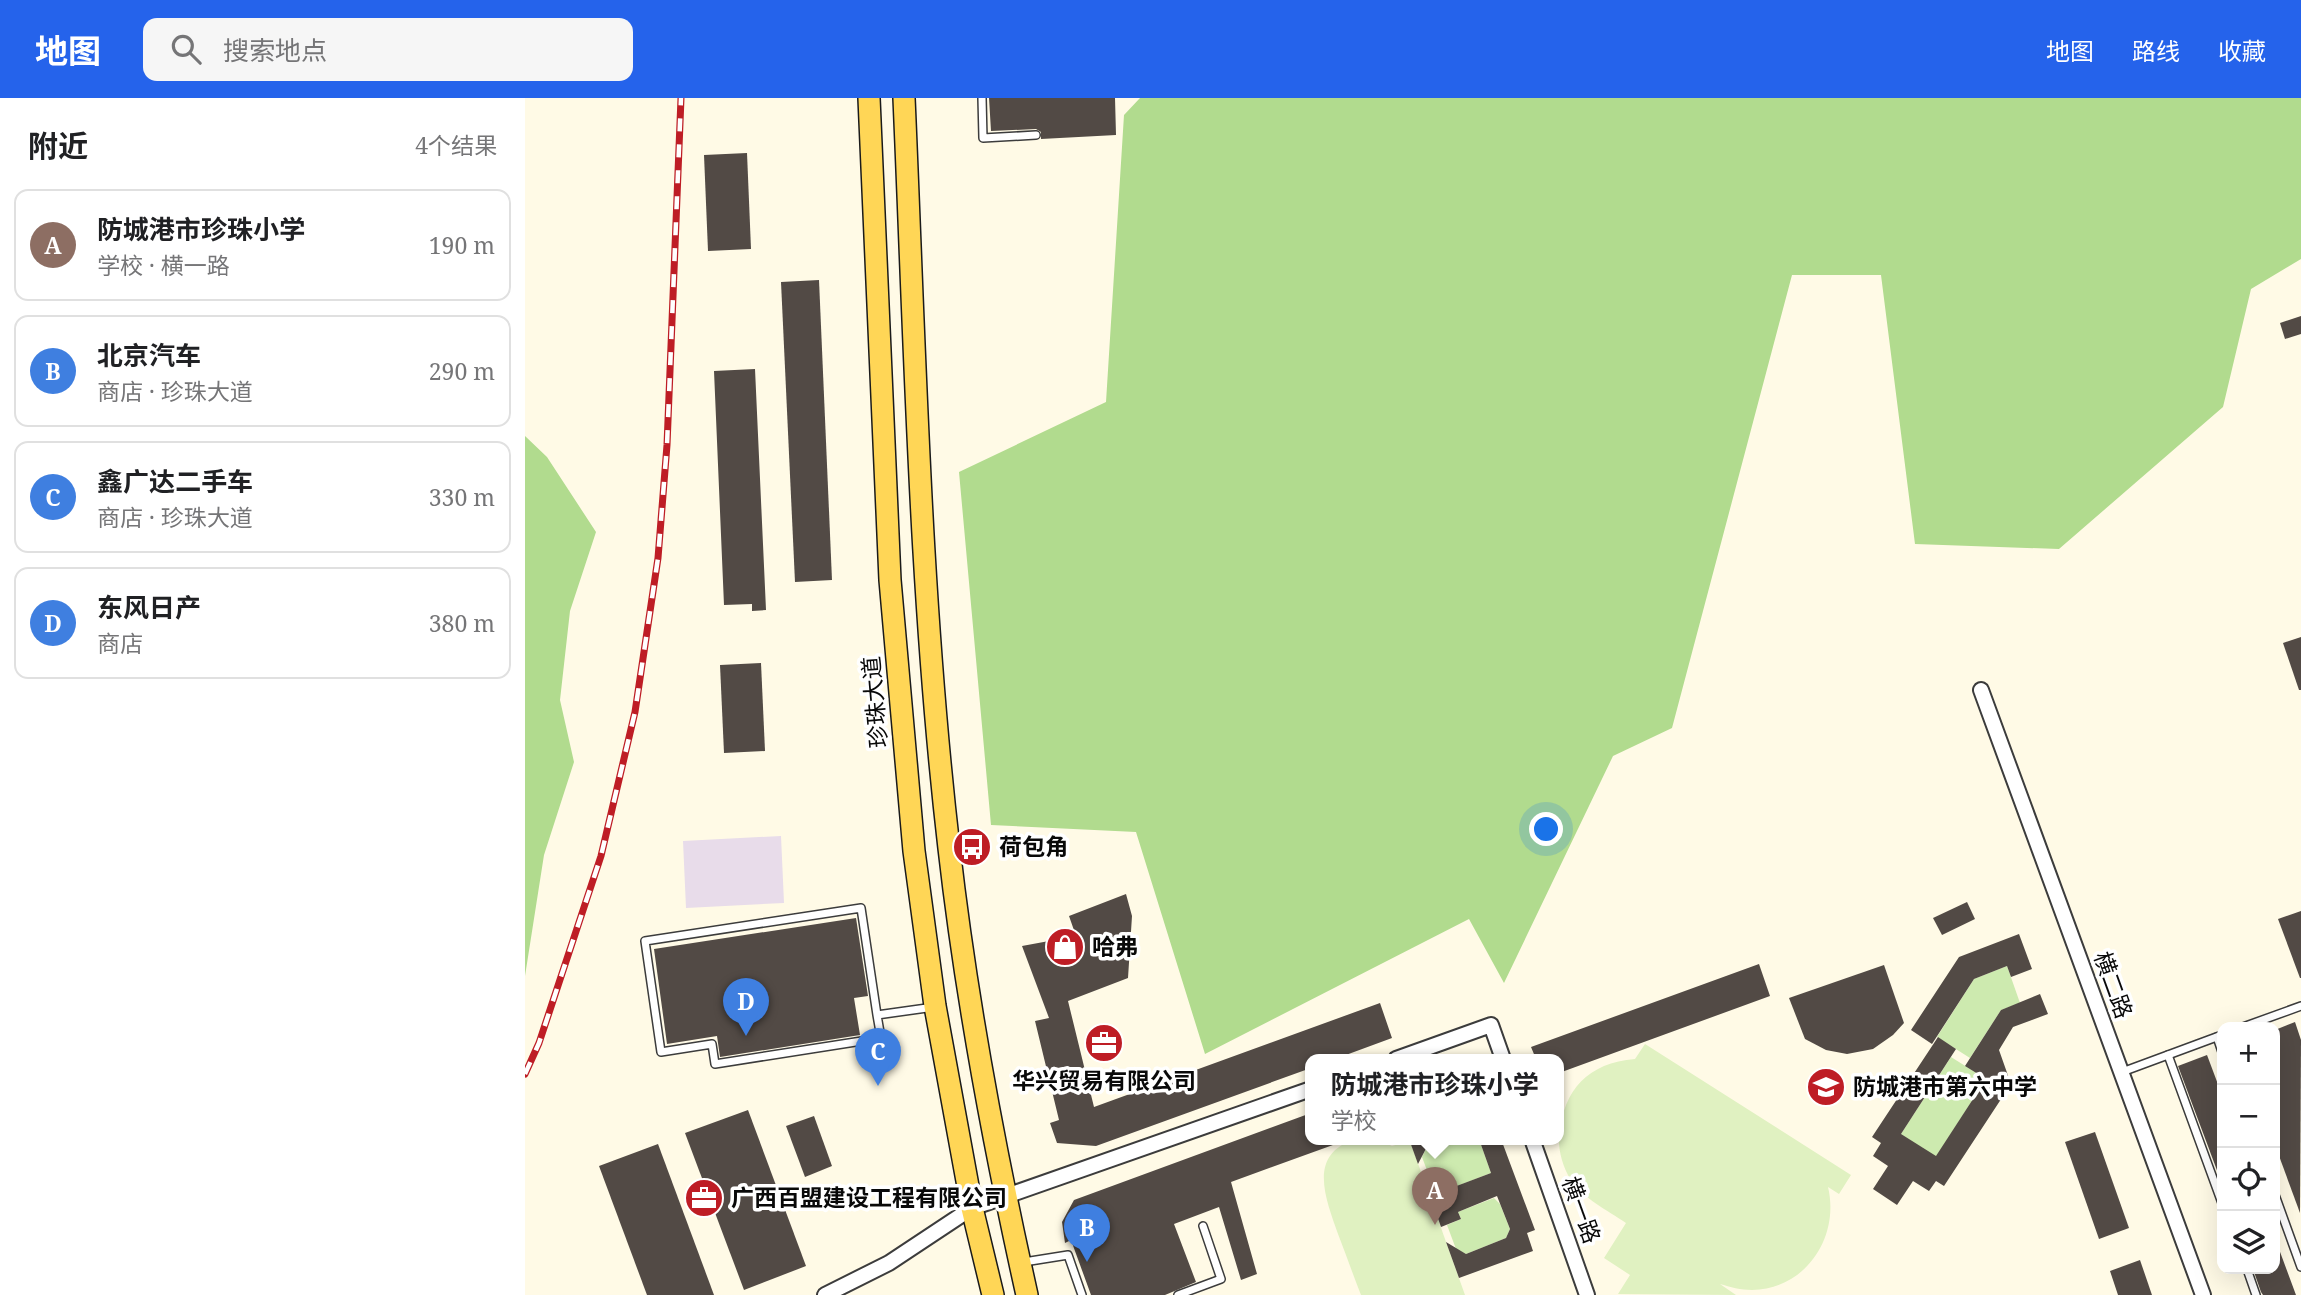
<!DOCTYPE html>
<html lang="zh">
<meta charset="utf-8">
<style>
:root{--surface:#fff;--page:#f6f6f6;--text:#202124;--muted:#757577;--line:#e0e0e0;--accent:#2563eb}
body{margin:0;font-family:"Noto Serif","Noto Sans SC",serif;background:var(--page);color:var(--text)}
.controls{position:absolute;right:21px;bottom:21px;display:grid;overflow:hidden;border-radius:14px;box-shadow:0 7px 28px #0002}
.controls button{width:63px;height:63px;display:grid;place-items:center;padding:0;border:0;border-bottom:2px solid var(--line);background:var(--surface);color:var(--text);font:35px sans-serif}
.you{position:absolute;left:1022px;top:732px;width:24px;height:24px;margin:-18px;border:5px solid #fff;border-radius:50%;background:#1a73e8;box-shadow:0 0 0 10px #1a73e833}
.badge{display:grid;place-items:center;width:46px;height:46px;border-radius:50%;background:var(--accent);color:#fff;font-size:23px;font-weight:700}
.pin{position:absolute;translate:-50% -58px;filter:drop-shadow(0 2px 4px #0008)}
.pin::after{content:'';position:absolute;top:37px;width:24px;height:21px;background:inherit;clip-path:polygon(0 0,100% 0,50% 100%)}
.popup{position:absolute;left:780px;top:956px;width:259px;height:91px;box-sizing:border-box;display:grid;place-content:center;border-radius:14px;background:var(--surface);filter:drop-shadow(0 2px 5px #0005);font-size:23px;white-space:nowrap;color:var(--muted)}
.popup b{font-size:26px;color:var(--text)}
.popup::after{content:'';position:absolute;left:50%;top:100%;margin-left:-14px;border:14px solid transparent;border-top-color:var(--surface)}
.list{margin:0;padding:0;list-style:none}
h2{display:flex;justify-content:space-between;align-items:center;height:91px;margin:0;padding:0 28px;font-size:30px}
h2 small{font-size:23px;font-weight:400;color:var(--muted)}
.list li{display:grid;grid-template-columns:46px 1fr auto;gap:21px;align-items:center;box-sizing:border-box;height:112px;margin:0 14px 14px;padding:0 14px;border:2px solid var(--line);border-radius:14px}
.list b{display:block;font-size:26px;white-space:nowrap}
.list p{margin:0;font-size:23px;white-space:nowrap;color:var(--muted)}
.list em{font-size:23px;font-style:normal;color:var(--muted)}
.icon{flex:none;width:38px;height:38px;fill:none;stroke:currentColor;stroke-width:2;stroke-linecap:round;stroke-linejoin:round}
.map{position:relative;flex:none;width:1776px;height:1197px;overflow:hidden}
header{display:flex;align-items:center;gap:42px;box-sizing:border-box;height:98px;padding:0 35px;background:var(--accent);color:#fff}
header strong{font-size:33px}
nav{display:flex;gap:38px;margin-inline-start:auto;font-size:24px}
.search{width:490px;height:63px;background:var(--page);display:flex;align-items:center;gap:18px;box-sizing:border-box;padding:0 24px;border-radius:14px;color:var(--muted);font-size:26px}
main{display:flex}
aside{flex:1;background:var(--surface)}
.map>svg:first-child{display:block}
.industrial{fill:#e8dcea}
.green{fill:#cdeaaf}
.forest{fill:#b1db8e}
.pitch{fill:#e0f1c1}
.building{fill:#524a45}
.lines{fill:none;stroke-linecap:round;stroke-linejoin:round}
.service-casing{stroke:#3c3c3c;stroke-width:10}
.minor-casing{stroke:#3c3c3c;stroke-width:18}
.primary-casing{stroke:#1a1a1a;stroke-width:24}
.service{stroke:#fff;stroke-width:7}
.minor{stroke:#fff;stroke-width:14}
.primary{stroke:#ffd656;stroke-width:21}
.rail-casing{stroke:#be1d25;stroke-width:7}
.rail{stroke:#fff;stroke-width:4.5;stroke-dasharray:13;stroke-linecap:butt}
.labels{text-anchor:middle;stroke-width:7;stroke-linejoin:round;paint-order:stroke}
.street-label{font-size:23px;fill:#090909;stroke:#fff}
.poi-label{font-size:23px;font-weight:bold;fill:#090909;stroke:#fff;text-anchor:start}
</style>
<header>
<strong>地图</strong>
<div class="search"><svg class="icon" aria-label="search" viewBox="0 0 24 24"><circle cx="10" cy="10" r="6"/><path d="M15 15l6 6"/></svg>搜索地点</div>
<nav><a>地图</a><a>路线</a><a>收藏</a></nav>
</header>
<main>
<aside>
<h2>附近<small>4个结果</small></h2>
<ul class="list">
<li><span class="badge" style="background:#8d6e63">A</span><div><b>防城港市珍珠小学</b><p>学校 · 横一路</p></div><em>190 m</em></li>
<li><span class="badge" style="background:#3f7fe0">B</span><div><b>北京汽车</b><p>商店 · 珍珠大道</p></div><em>290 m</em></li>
<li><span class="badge" style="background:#3f7fe0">C</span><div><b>鑫广达二手车</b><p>商店 · 珍珠大道</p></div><em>330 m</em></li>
<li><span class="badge" style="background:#3f7fe0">D</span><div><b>东风日产</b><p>商店</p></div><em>380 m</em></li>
</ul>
</aside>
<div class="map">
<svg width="1776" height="1197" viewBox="0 0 1776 1197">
<rect width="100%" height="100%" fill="#fffae6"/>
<polygon class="industrial" points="256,738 259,805 161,810 158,743"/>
<g class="green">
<polygon points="1482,868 1495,905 1476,912 1445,960 1412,939 1449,881"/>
<polygon points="1426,959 1461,981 1409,1062 1396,1053 1398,1050 1374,1039"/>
<polygon points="923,1041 954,1041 966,1075 911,1096 897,1059 902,1049"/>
<polygon points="969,1100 975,1106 985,1131 981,1140 941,1156 931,1151 922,1127 936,1121 933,1114"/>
</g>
<g class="forest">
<polygon points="615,0 1776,0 1776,161 1726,191 1698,309 1534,451 1390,446 1356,177 1267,177 1147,630 1088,658 979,885 944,821 680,956 611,734 466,727 434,374 581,304 599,17"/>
<polygon points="0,338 22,359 71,434 45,513 35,602 49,664 19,757 0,878"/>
</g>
<g class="pitch">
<path d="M1120,946L1326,1077L1314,1096L1303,1089C1315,1139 1281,1191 1227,1192C1216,1192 1205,1189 1195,1186L1211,1197L1093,1196L1105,1177L1079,1160L1101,1125C1082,1112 1059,1101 1046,1082C1037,1068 1033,1051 1034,1037C1039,991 1063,965 1110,961Z"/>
<path d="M832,1041H851L867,1048L885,1043L940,1197H836C828,1177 821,1156 813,1136C801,1101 781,1055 832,1041Z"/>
</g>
<g class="building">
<polygon points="464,0 590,0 591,37 516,41 516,34 511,31 466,33"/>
<polygon points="222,55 226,151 183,153 179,57"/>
<polygon points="294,182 307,482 270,484 256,184"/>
<polygon points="1776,218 1776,236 1760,241 1755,225"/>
<polygon points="230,271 241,512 227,513 227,506 199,507 189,273"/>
<polygon points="1776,539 1776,592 1774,592 1758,545"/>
<polygon points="236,565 240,653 199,655 195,567"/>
<polygon points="601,796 607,818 603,880 543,903 569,1009 855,905 867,940 810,961 786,961 786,970 571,1048 532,1045 525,1025 534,1022 510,923 524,920 497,848 551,838 544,818"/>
<polygon points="1442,804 1450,821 1417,837 1408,820"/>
<polygon points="1776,813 1776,880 1775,880 1753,821"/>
<polygon points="331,820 343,898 329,900 335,937 195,959 192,938 142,946 129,851"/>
<polygon points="1494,836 1507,871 1486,879 1482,868 1449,881 1407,946 1386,932 1434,859"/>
<polygon points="1234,866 1245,898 1034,975 1034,961 1011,961 1006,949"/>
<polygon points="1359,867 1379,925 1368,937 1348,951 1322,956 1301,952 1280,941 1264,900"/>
<polygon points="1515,896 1523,916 1488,929 1474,952 1486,986 1419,1088 1411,1083 1404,1093 1388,1083 1372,1107 1348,1091 1363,1068 1348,1058 1356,1045 1347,1039 1413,939 1431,951 1376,1036 1411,1058 1461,981 1440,968 1476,912"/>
<polygon points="1770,924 1776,942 1775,1115 1750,1047 1750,932"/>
<polygon points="1682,957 1697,997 1696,1083 1653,968"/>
<polygon points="223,1012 281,1168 219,1192 160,1035"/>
<polygon points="786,1015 786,1041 819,1043 706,1084 732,1176 716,1182 694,1109 649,1126 671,1184 640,1197 566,1197 546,1142 540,1145 537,1124 549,1102"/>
<polygon points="289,1018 307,1068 280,1079 261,1028"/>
<polygon points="1570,1034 1604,1130 1574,1141 1540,1044"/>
<polygon points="884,1041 906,1041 893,1066"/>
<polygon points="954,1041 976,1041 1010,1132 1002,1135 1008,1153 934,1180 921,1144 941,1156 981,1140 985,1131 972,1098 933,1114 936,1121 916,1129 905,1098 966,1075"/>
<polygon points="133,1046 189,1197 122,1197 74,1068"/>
<polygon points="1751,1143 1771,1197 1738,1197 1736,1194 1728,1171 1750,1171"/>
<polygon points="1615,1162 1627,1197 1593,1197 1585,1173"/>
</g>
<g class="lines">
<defs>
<g id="service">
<polyline points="457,0 458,40 511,37"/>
<polyline points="352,917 356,940 190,966 187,946 136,954 120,843 336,810 352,917 409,909"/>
<polyline points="1718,929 1776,908"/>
<polyline points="1692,939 1697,954"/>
<polyline points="1643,957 1697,1105"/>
<polyline points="1597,974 1697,937"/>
<polyline points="1750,1097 1776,1169"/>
<polyline points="499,1164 543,1157 557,1197"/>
<polyline points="1722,1171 1731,1197"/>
<polyline points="653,1197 696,1181 678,1128"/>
</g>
<g id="minor">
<polyline points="1456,592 1678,1197"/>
<polyline points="871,961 966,927 978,961"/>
<polyline points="1007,1041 1062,1197"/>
<polyline points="300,1197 364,1165 447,1110 786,991"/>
</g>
<g id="primary">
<polyline points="344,0 365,482 389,753 410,908 447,1110 468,1197"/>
<path d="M379,0C390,250 395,501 424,750C441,900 469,1049 502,1197"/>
</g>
</defs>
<use href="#service" class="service-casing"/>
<use href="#minor" class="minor-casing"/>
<use href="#primary" class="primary-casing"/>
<use href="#service" class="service"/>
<use href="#minor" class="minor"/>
<use href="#primary" class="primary"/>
<defs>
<polyline id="rail" points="0,976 14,945 76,758 110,614 133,460 142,347 156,0"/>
</defs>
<use href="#rail" class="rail-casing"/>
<use href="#rail" class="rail"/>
</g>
<defs>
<symbol id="bus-disc" viewBox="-11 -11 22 22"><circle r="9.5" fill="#be1d25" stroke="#fff"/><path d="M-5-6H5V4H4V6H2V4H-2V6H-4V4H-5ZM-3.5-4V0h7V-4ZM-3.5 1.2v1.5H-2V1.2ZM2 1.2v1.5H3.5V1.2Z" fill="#fff"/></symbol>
<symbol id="shop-disc" viewBox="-11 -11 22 22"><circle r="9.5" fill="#be1d25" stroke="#fff"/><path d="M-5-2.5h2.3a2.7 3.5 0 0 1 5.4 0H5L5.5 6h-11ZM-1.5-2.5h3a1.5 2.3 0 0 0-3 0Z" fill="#fff"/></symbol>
<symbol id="office-disc" viewBox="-11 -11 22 22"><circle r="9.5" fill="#be1d25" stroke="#fff"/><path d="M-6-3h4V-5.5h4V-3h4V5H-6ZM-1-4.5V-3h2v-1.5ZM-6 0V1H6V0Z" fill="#fff"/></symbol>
<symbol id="school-disc" viewBox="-11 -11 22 22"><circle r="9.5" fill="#be1d25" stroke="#fff"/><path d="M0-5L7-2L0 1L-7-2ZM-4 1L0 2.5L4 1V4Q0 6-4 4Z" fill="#fff"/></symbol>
</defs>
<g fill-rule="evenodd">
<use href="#bus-disc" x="425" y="727" width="44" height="44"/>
<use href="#shop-disc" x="518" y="827" width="44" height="44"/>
<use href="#office-disc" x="557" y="923" width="44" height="44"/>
<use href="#school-disc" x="1279" y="967" width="44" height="44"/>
<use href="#office-disc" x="157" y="1078" width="44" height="44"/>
</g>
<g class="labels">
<g class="street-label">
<text transform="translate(350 604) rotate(-95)" y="8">珍珠大道</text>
<text transform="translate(1588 887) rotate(70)" y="8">横二路</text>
<text transform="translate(1056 1112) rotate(70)" y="8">横一路</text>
</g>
<g class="poi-label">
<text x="474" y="757">荷包角</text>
<text x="567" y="857">哈弗</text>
<text x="579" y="991" text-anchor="middle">华兴贸易有限公司</text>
<text x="1328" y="997">防城港市第六中学</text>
<text x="206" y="1108">广西百盟建设工程有限公司</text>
</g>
</g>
</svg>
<div class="controls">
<button>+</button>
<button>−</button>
<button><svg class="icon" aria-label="locate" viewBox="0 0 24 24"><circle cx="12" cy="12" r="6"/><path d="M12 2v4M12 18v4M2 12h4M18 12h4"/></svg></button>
<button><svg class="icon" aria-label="layers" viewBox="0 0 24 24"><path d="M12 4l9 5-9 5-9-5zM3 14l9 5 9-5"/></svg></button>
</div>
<div class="you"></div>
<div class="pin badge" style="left:910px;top:1127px;background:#8d6e63">A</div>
<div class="popup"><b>防城港市珍珠小学</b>学校</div>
<div class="pin badge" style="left:562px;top:1164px;background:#3f7fe0">B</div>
<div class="pin badge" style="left:353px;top:988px;background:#3f7fe0">C</div>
<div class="pin badge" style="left:221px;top:938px;background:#3f7fe0">D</div>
</div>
</main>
